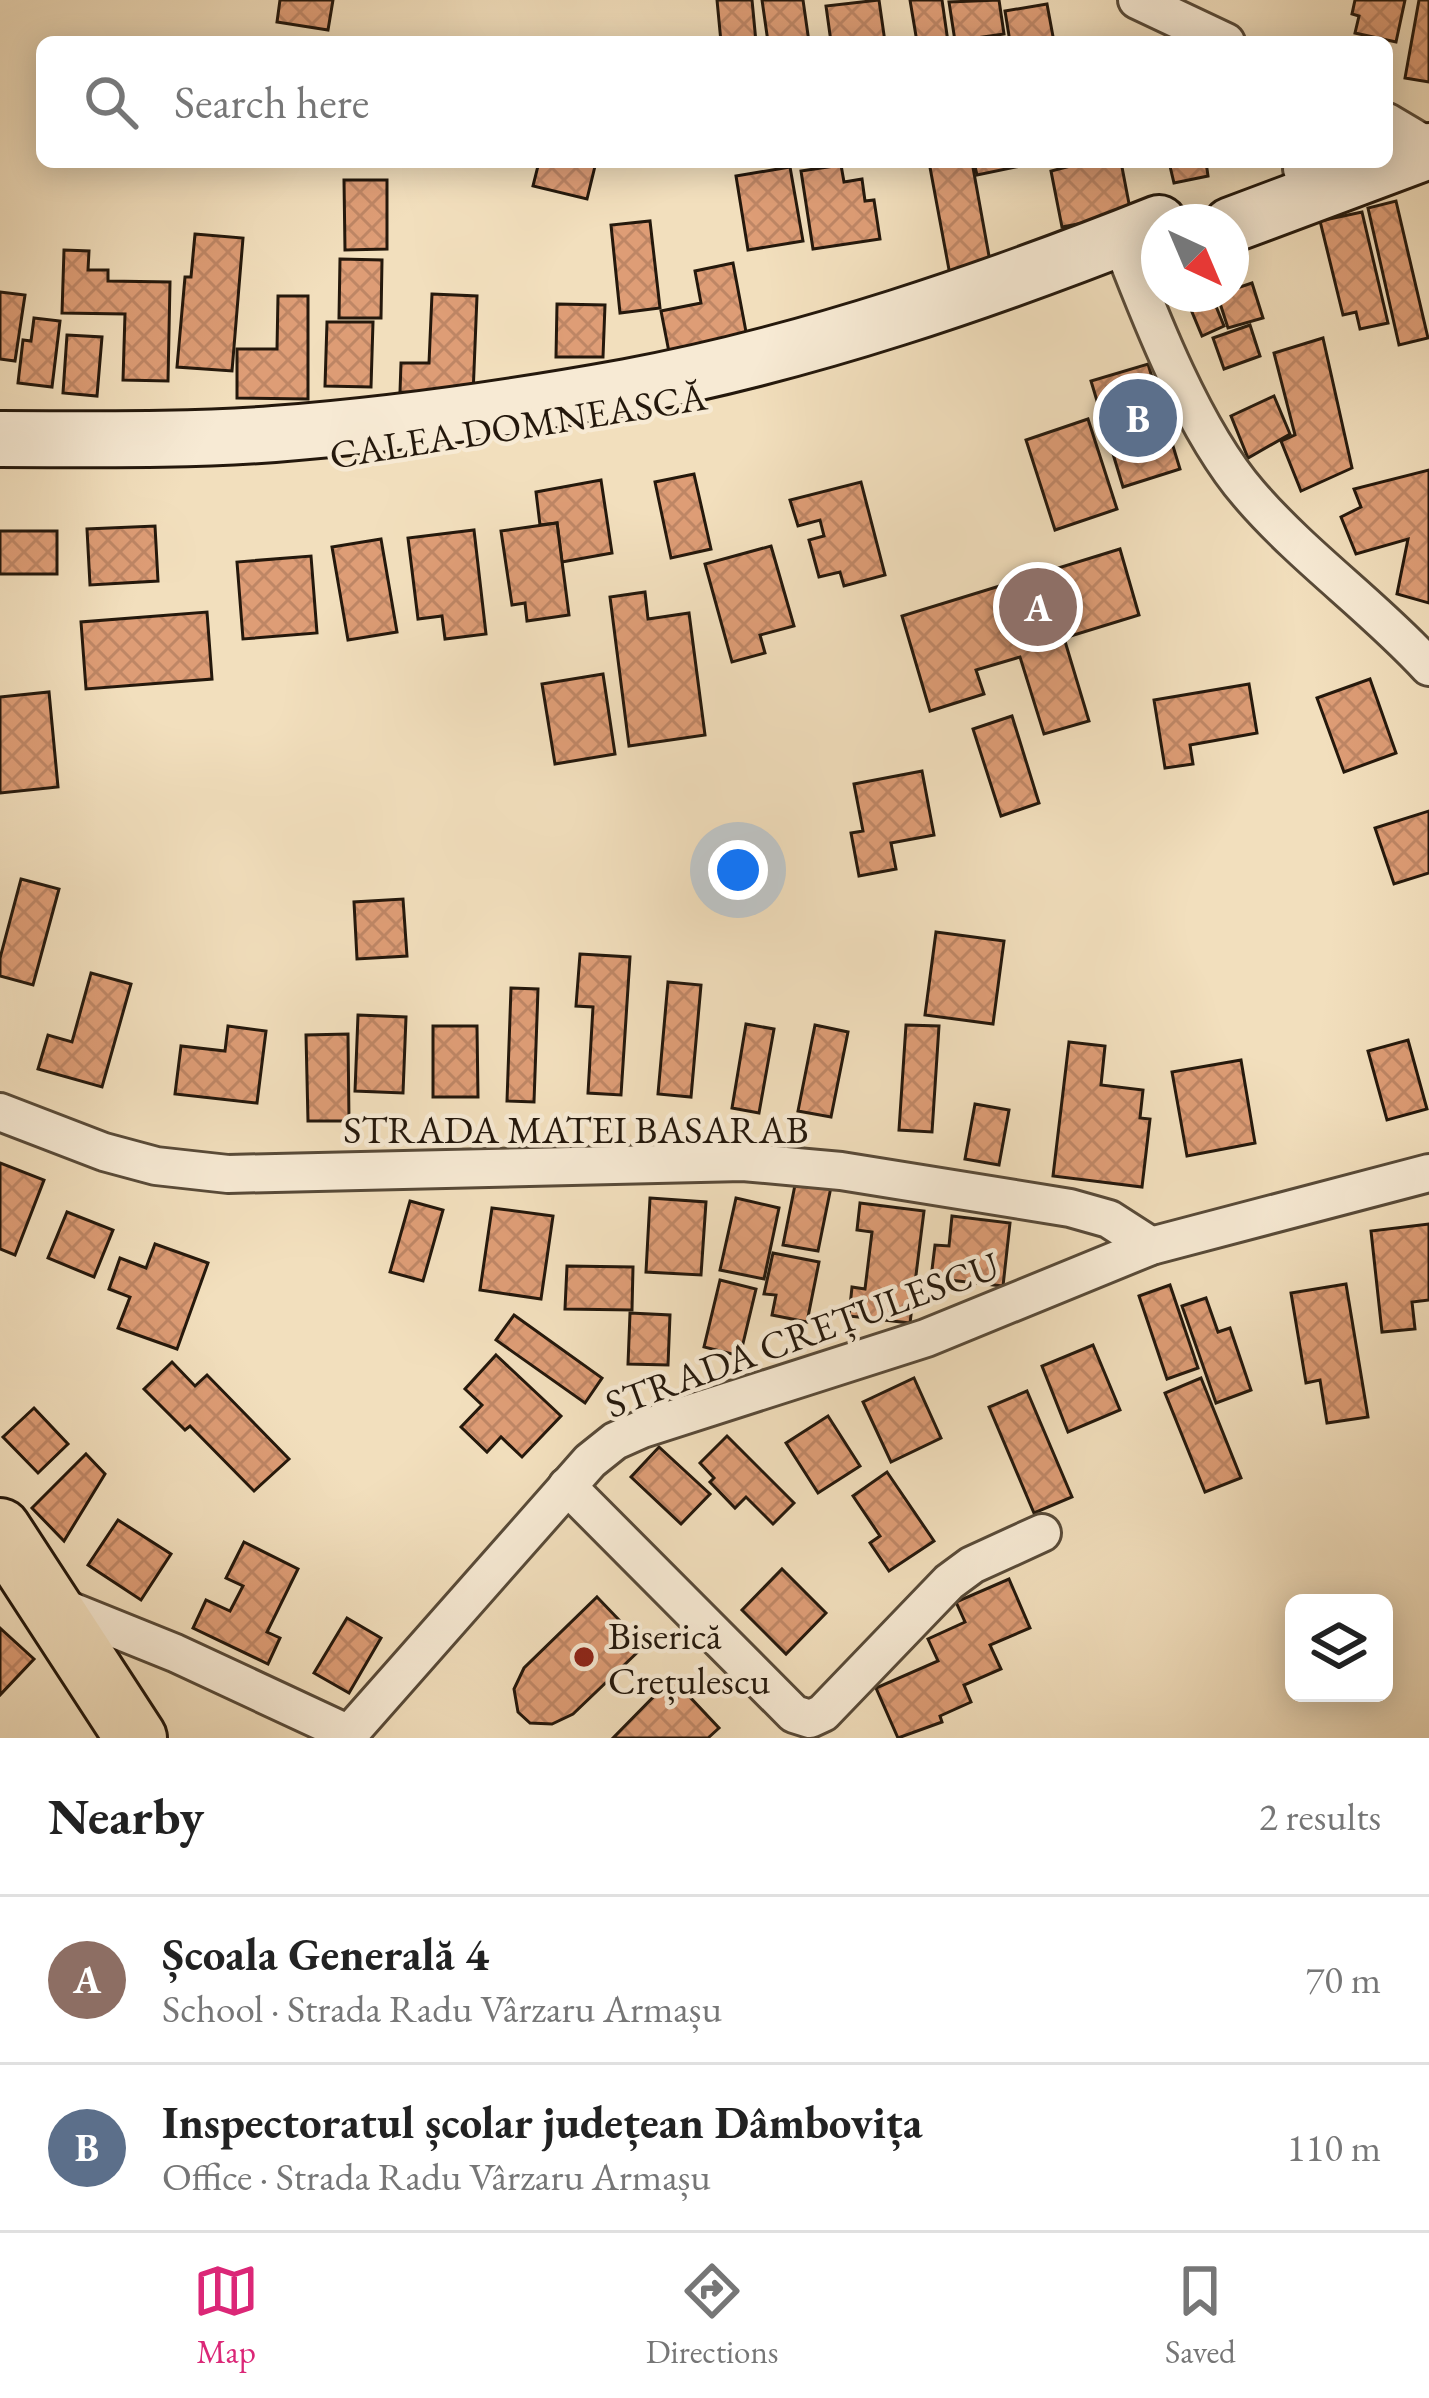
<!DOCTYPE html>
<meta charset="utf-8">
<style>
:root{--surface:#fff;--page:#f2f2f2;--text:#222;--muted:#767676;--line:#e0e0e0;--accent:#db2777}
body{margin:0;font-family:"EB Garamond",serif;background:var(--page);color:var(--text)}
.controls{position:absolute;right:36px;bottom:36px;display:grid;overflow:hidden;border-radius:18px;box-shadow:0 6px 30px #0003}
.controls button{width:108px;height:108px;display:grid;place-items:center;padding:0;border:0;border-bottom:3px solid var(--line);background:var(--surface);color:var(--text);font:60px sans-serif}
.compass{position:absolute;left:1141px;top:204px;width:108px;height:108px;border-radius:50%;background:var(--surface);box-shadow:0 6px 30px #0003;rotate:136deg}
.you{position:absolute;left:738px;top:870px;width:42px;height:42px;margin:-30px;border:9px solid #fff;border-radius:50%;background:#1a73e8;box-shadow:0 0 0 18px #1a73e833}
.badge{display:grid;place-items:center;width:78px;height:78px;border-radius:50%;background:var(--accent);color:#fff;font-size:39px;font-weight:700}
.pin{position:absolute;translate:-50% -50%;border:6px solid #fff;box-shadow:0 3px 12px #0006}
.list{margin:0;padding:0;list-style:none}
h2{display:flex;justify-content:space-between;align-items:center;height:156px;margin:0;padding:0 48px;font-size:51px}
h2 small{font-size:39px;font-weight:400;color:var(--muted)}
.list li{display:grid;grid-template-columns:78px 1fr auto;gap:36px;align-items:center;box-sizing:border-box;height:168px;padding:0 48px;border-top:3px solid var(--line)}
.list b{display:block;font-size:45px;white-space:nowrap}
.list p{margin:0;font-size:39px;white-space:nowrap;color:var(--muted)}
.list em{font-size:39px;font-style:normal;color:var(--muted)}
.icon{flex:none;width:66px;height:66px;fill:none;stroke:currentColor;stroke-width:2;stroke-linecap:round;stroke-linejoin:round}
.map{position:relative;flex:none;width:1429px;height:1738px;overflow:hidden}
.search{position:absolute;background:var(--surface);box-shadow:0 6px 30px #0003;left:36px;right:36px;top:36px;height:132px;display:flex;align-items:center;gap:30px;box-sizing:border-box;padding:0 42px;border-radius:18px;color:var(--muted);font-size:45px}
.sheet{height:492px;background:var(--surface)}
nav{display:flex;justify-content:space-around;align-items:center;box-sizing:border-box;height:168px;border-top:3px solid var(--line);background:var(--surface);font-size:33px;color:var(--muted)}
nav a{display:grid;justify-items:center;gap:6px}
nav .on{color:var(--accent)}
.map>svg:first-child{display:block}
.building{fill:url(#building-cross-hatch);stroke:#24180c;stroke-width:3}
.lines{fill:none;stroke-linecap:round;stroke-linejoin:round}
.street-casing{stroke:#584a38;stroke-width:42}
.secondary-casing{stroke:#24180c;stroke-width:60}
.primary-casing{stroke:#24180c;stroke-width:66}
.street{stroke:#f7ead4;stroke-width:36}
.secondary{stroke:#f7ead4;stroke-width:54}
.primary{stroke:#f2dfbd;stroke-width:60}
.poi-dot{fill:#8f2418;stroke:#f7ead4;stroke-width:4.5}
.labels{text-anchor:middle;stroke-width:9;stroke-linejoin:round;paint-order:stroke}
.street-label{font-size:39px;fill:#24180c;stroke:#f7ead4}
.poi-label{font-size:39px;fill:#24180c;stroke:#f7ead4;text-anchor:start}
</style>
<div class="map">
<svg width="1429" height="1738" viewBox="0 0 1429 1738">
<defs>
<pattern id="building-cross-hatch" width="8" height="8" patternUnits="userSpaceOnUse" patternTransform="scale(3)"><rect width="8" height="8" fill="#de9d76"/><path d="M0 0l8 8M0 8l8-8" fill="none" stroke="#be8665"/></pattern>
</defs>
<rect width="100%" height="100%" fill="#f2dfbd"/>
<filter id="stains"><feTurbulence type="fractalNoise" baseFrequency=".00167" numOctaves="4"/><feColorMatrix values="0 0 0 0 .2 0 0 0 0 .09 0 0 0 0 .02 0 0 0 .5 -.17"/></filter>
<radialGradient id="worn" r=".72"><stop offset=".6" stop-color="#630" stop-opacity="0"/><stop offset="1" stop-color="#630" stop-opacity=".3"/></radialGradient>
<g class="building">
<polygon points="280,0 333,0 328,30 277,22"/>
<polygon points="717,0 752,0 756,42 721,42"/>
<polygon points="762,0 803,0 809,42 768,42"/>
<polygon points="879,0 885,42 831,42 826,6"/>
<polygon points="910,0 942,0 948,42 917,42"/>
<polygon points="999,0 1004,34 955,41 949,2"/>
<polygon points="1355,0 1405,0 1396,42 1355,33 1359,16 1352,14"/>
<polygon points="1419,0 1429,0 1429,82 1405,78"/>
<polygon points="1047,4 1054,42 1010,42 1005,11"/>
<polygon points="539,162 596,162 587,199 533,186"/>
<polygon points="929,162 972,162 991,267 950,275"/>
<polygon points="974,162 1024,162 1025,165 977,175"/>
<polygon points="1086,162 1121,162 1131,214 1062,227 1051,171"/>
<polygon points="1169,162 1206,162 1208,176 1174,183"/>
<polygon points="841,165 844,182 862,179 865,201 874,200 880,239 813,249 801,171"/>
<polygon points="790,167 803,241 748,250 736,176"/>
<polygon points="344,180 387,180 387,249 345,250"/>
<polygon points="1396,201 1428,338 1399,345 1368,208"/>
<polygon points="1362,212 1388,323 1360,329 1356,312 1343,315 1320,221"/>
<polygon points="650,221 660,308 620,313 611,225"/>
<polygon points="195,234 243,238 232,371 177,367 185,277 191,277"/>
<polygon points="64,250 89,251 88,270 108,270 108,281 170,282 168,381 123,380 125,314 62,313"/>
<polygon points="340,259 382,260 381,318 339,318"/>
<polygon points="733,263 747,337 669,352 661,311 701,303 695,271"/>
<polygon points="1252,283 1263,318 1228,328 1217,294 1231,294 1231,290"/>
<polygon points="0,292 25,295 15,361 0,359"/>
<polygon points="432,294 477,296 473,395 400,392 401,363 429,363"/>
<polygon points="1201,294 1211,294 1224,326 1202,336 1187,300"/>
<polygon points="278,296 308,296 308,399 237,398 237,349 277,349"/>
<polygon points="557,304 605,305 603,357 556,357"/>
<polygon points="34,318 60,321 52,387 18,383 23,340 31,341"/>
<polygon points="327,322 373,322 371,387 325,386"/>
<polygon points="1250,325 1260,356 1224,369 1213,338"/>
<polygon points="67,335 102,337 97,396 63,393"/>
<polygon points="1323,338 1352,468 1301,491 1281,441 1295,435 1274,353"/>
<polygon points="1148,364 1180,469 1123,487 1091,381"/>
<polygon points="1274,396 1290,434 1248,458 1231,416"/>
<polygon points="1088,419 1117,509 1055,530 1026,440"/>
<polygon points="1429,470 1429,603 1397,594 1408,539 1356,554 1341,517 1361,507 1354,489"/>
<polygon points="694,474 711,549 671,558 655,482"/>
<polygon points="601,480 612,553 562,562 557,523 540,525 536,492"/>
<polygon points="861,482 885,575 844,586 840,572 819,577 809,540 824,536 820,520 798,526 790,500"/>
<polygon points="557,523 569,615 527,621 525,603 512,605 501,531"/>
<polygon points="155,526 158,581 90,585 87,529"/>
<polygon points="474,530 486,634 445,639 442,616 418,619 408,538"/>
<rect x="0" y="531" width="57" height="43"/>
<polygon points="381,539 397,632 348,640 332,547"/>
<polygon points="771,546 794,626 760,635 765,653 732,662 705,564"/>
<polygon points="1120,549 1139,615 1064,638 1089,721 1044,734 1020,657 976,670 984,694 930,711 902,616"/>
<polygon points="311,556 317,633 243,639 237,562"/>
<polygon points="645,592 648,619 689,613 705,735 629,746 610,597"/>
<polygon points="207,612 212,679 86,689 81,622"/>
<polygon points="603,674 615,754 555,764 542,684"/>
<polygon points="1370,679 1396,753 1344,772 1317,698"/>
<polygon points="1249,684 1257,733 1190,745 1193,764 1165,768 1154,700"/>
<polygon points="49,692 58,787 0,793 0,697"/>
<polygon points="1012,716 1039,803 1001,816 973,729"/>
<polygon points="922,771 934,835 891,843 896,869 859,876 851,833 863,831 854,784"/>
<polygon points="1429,811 1429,873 1394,884 1375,828"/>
<polygon points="21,879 59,889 33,985 0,976 0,958"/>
<polygon points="403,899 407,956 357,959 354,902"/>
<polygon points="936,932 1004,941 993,1024 925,1015"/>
<polygon points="580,954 630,957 621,1095 588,1093 593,1007 576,1006"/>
<polygon points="91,973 131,984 102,1087 38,1069 48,1035 72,1042"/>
<polygon points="668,982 701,985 691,1097 658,1094"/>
<polygon points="511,988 538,989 534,1102 507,1101"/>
<polygon points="358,1015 406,1017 403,1093 355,1091"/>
<polygon points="746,1024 774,1029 759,1113 732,1108"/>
<polygon points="815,1025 848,1032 831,1117 798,1111"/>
<polygon points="906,1025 939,1026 932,1132 899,1130"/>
<polygon points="228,1026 266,1031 257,1103 175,1094 181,1046 225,1051"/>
<polygon points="433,1026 477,1026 478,1097 433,1097"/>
<polygon points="348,1034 349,1121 308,1121 306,1035"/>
<polygon points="1408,1040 1427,1109 1387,1120 1368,1051"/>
<polygon points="1069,1042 1105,1046 1101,1085 1143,1090 1140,1118 1150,1119 1142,1187 1053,1176"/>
<polygon points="1241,1060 1255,1143 1187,1156 1172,1072"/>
<polygon points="975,1104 1009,1110 999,1165 965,1159"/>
<polygon points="0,1163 44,1180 15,1255 0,1249"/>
<polygon points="796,1180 831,1187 818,1251 783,1245"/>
<polygon points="650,1198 706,1202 701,1275 646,1272"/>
<polygon points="736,1198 779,1208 764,1279 720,1270"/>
<polygon points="410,1201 443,1210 423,1281 390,1272"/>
<polygon points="860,1203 924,1211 910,1323 849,1316 852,1287 865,1289 872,1232 857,1230"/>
<polygon points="492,1208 553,1216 541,1299 480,1290"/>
<polygon points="67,1212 113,1230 94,1277 48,1258"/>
<polygon points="952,1216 1010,1223 1003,1286 931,1278 935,1245 949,1246"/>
<polygon points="1429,1224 1429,1300 1412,1302 1415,1329 1382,1332 1371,1231"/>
<polygon points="155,1244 208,1263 177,1349 118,1328 130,1297 109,1289 120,1258 146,1268"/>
<polygon points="773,1253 819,1262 807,1322 772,1315 776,1295 764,1294"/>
<polygon points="567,1266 633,1267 632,1310 565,1309"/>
<polygon points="720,1280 756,1289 740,1356 704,1347"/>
<polygon points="1346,1284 1368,1417 1327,1423 1320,1380 1306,1383 1291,1293"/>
<polygon points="1170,1285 1198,1368 1167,1379 1139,1296"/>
<polygon points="1206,1298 1218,1332 1230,1328 1251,1390 1216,1403 1182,1306"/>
<polygon points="630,1313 670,1315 668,1365 628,1364"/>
<polygon points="514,1315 602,1378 585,1403 496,1340"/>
<polygon points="1093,1345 1120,1410 1068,1432 1042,1366"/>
<polygon points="496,1355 561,1416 522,1457 501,1437 487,1452 461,1427 482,1405 465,1389"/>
<polygon points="172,1362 195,1386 207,1375 289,1459 254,1491 190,1426 185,1430 144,1389"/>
<polygon points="914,1378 941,1438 891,1462 863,1402"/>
<polygon points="1201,1378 1241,1478 1205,1492 1165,1393"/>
<polygon points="1027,1391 1072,1497 1034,1513 989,1407"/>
<polygon points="34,1408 68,1444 38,1473 3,1437"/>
<polygon points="828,1416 860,1466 818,1493 786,1443"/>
<polygon points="727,1436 794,1503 773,1524 746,1497 735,1508 710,1482 714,1478 700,1463"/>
<polygon points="659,1447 710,1494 681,1524 631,1477"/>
<polygon points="86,1454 105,1474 64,1541 32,1508"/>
<polygon points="887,1472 934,1541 889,1571 870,1543 880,1536 853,1496"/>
<polygon points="118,1520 171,1554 141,1600 88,1565"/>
<polygon points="244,1542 298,1569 267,1632 280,1638 268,1664 193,1628 206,1600 230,1611 243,1586 226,1578"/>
<polygon points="782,1569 826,1613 786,1654 742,1610"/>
<polygon points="1009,1579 1030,1628 990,1645 1001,1669 964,1685 971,1702 940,1716 942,1722 898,1738 876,1688 938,1661 928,1639 965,1622 956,1602"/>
<polygon points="597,1597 644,1646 573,1714 552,1724 530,1723 518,1712 514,1689 524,1668"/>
<polygon points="347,1618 381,1638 349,1693 314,1673"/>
<polygon points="0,1628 34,1659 0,1695"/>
<polygon points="672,1678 719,1728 708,1738 613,1738"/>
</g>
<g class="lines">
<defs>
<g id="street">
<polyline points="1137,0 1226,42"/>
<polyline points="1387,122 1429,147"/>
<polyline points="1302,169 1306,162"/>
<path d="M1120,239C1150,317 1194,431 1249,494C1303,557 1373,606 1429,667"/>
<polyline points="0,1112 104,1152 156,1166 228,1174 743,1162 841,1171 1070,1208 1109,1219 1151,1246"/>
<polyline points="567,1486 794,1714 810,1719 823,1713 949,1582 972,1565 1042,1533"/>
<polyline points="51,1603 175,1653 349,1734 590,1461 615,1441 642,1429 926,1338 1151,1246 1429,1173"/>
</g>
<g id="secondary">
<polyline points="1231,225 1429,151"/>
<path d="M0,439C91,439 184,441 274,434C392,425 511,408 627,387C808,353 988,291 1159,223"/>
</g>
<polyline id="primary" points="0,1529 136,1738"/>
</defs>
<use href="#street" class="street-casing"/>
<use href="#secondary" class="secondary-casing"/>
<use href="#primary" class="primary-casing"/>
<use href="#street" class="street"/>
<use href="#secondary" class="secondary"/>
<use href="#primary" class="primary"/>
</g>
<circle class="poi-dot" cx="584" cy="1657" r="12"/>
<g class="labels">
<g class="street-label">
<text transform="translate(518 425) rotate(-9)" y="14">CALEA DOMNEASCĂ</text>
<text x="576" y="1143">STRADA MATEI BASARAB</text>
<text transform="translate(802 1334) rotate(-20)" y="14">STRADA CREȚULESCU</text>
</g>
<g class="poi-label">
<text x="608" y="1649">Biserică<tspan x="608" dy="45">Crețulescu</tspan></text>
</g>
</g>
<rect width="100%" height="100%" filter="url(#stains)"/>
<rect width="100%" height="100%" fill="url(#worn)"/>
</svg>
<div class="controls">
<button><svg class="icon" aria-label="layers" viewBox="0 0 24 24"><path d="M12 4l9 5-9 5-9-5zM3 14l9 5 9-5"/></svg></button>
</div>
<svg class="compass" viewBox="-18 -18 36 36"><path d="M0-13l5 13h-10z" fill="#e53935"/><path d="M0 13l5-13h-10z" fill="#767676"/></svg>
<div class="you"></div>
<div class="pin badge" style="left:1038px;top:607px;background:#8d6e63">A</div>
<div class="pin badge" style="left:1138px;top:418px;background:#5c6f8a">B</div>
<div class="search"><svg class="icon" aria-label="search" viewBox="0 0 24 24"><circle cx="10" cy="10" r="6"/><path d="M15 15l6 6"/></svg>Search here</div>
</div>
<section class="sheet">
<h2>Nearby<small>2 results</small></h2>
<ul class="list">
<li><span class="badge" style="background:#8d6e63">A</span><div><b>Școala Generală 4</b><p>School · Strada Radu Vârzaru Armașu</p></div><em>70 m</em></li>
<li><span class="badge" style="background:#5c6f8a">B</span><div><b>Inspectoratul școlar județean Dâmbovița</b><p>Office · Strada Radu Vârzaru Armașu</p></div><em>110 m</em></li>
</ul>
</section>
<nav>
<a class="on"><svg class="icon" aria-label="map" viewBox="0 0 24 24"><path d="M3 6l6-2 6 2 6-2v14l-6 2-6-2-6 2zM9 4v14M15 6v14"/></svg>Map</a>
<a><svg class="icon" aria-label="directions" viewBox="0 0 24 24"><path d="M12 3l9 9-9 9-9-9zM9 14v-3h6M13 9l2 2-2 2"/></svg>Directions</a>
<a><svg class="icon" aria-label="saved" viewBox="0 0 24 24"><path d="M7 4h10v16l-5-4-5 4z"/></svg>Saved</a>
</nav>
